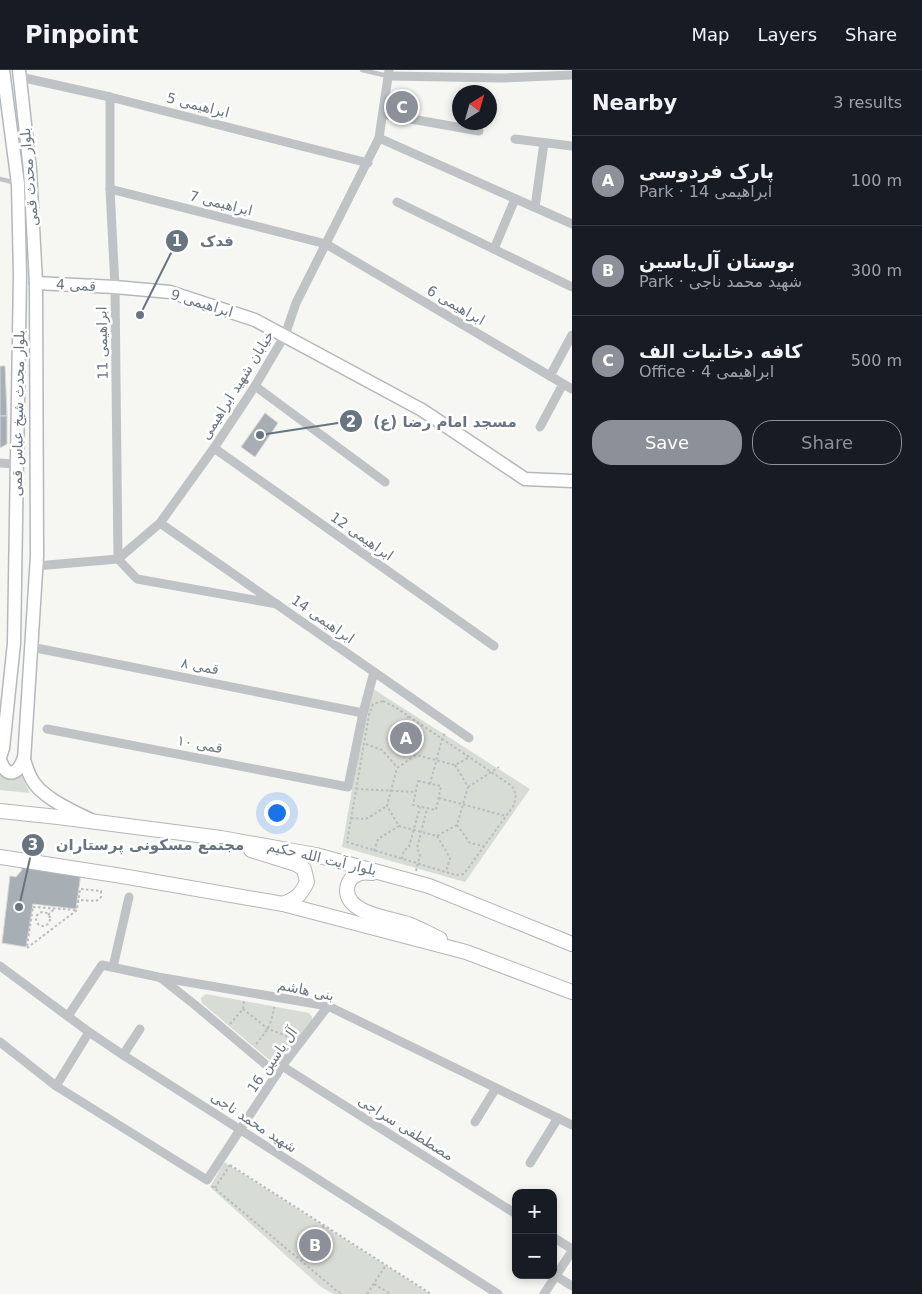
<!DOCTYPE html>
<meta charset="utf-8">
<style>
:root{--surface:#171b24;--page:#20242c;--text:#f1f3f6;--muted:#9ea1a6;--line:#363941;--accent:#8c9099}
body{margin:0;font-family:"DejaVu Sans","Noto Naskh Arabic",sans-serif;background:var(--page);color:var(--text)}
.controls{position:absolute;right:15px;bottom:15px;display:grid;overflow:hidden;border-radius:10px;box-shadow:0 2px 8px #0003}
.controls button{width:45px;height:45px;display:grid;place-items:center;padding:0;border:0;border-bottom:1px solid var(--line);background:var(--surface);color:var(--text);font:25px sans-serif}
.compass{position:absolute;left:452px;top:15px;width:45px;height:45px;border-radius:50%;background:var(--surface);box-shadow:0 2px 8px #0003;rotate:37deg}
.you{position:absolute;left:276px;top:742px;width:18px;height:18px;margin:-12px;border:4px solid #fff;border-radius:50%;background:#1a73e8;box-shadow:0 0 0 8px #1a73e833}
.badge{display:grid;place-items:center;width:32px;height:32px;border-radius:50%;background:var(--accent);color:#fff;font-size:16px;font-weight:700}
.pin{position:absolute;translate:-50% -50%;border:2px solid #fff;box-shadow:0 1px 5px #0006}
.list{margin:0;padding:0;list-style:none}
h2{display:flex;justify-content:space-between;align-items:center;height:65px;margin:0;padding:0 20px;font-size:21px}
h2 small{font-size:16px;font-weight:400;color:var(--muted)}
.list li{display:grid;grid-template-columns:32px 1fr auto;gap:15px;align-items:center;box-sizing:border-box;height:90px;padding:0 20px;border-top:1px solid var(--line)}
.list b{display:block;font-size:19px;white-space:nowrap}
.list p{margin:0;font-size:16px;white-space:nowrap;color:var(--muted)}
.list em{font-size:16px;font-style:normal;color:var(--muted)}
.actions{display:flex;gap:10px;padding:15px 20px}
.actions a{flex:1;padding:11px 0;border:1px solid var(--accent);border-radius:20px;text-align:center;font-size:18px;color:var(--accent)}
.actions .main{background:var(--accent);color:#fff}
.map{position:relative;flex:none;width:572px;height:1224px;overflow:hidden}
header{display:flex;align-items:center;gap:30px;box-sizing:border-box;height:70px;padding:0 25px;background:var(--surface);border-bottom:1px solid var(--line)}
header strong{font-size:24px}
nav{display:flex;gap:28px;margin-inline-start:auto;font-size:18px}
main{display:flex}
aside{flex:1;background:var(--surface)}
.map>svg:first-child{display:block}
.green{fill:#d7dcd4}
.building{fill:#a8afb4;stroke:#d7d7d5}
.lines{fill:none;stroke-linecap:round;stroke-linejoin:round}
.secondary-casing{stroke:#b4b8bc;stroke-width:15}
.primary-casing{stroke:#b3b7ba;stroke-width:16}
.path{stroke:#b9bcbe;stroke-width:2;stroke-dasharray:2.5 2.5;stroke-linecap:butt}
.service{stroke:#bfc3c6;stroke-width:4.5}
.minor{stroke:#bfc3c6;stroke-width:9}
.secondary{stroke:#fff;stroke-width:12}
.primary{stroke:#fff;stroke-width:14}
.labels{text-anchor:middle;stroke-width:5;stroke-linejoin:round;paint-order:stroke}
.street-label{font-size:14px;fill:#687580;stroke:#fff}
.leader{fill:none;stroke:#687580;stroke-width:2}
.callout-dot{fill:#687580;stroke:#fff;stroke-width:2}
.mark-label{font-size:15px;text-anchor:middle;font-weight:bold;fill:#fff}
.callout-label{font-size:15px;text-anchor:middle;font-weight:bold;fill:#687580;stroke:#fff;stroke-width:5;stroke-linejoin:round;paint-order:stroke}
</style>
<header>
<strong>Pinpoint</strong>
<nav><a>Map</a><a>Layers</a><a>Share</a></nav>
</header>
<main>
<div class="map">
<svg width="572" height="1224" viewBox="0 0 572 1224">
<rect width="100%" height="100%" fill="#f6f6f3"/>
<g class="green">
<polygon points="370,617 530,719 465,812 342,777"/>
<polygon points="0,705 10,707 21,705 30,723 0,720"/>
<polygon points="206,924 309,943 312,947 312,953 278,993 273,993 202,933 201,928"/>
<polygon points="224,1092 430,1224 334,1224 321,1217 210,1117"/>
</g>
<g class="building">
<polygon points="0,296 5,296 7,346 0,346"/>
<polygon points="265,343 278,353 255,387 241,377"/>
<polygon points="0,346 7,346 7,374 0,378"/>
<polygon points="21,794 45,799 46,801 62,804 81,803 76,839 33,834 26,877 2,873 10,806 16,807 22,800"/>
</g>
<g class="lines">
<defs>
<g id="secondary">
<path d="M19,0L30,100L36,213L37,486L24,690C26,696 28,702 31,708C40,727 73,741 91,750"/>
<polyline points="36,213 115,217 170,222 255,250 422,340 525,409 572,411"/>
<polyline points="0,687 3,678 14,573 20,205 18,114 3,0"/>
<path d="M0,690C7,710 19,704 24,687"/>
</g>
<g id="primary">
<polyline points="0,741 58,747 221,768 316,785 429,816 572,874"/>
<path d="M251,780L296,794L304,799L307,812C300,826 297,828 283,834"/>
<polyline points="0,787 122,806 283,834 466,882 572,922"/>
<path d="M372,803C366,802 359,802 354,806C350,809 347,815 347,820C347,844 390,848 408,854C419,858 429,864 440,869"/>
</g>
</defs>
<use href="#secondary" class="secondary-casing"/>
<use href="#primary" class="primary-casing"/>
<g class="path">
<polygon points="383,631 395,637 512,716 516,724 514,735 464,804 456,805 347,772 369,645 373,634"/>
<polyline points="408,646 406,665 416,685"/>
<polyline points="366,674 382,680 397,697"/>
<polyline points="455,695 468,717 457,755 437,766 399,756 387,736 397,698 416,685 455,695 470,687"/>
<polygon points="418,711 441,716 436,740 413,735"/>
<polyline points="430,714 442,669 445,663"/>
<polyline points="468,717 499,697"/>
<polyline points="356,719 416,722"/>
<polyline points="439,728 506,746"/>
<polyline points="351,748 366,749 387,736"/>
<polyline points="457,755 470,773 484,776"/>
<polyline points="437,766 450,788 446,802"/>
<polyline points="374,781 378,769 399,756"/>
<polyline points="402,789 404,780 409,777 420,737"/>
<polyline points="416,801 420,785 417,778 427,739"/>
<polyline points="33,837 76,840"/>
<circle cx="43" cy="849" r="7"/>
<polyline points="48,845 55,838"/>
<polyline points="27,876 33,837"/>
<polyline points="27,878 77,840 80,819 101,821 101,827 96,831 78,830"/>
<polyline points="243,939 268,959 292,968"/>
<polyline points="230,954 243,939 244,931"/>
<path d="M256,974C267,961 272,954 274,937"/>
<polyline points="230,1095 431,1224"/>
<polyline points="212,1116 337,1221 343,1224"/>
<polyline points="215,1118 230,1095"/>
<polyline points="301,1191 324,1155"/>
<polyline points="374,1214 391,1224"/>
<polyline points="367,1224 386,1195"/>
</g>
<g class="service">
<polyline points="362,0 388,6"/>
<polyline points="0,109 16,113"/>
</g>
<g class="minor">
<polyline points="389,6 502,8 572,5"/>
<polyline points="20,7 110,27 368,93"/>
<polyline points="110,27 110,119 115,217 118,489 137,509 277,534"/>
<polyline points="383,44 479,61"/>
<polyline points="379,68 572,154"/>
<polyline points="515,69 572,76"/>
<polyline points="110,119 326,174 572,319"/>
<polyline points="397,132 572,217"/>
<polyline points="535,137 544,73"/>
<polyline points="494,179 515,129"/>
<polyline points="550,306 572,265"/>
<polyline points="255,316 385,412"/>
<polyline points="540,357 563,314"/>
<polyline points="214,378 494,576"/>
<polyline points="0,393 16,394"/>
<polyline points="160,453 469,668"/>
<polyline points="36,496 118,489 160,453 214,378 255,316 285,265 296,233 379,68 389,0"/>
<polyline points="31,577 363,643"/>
<polyline points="47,659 348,717 363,643 374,602"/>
<polyline points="0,896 89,962 123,985 498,1224"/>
<polyline points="113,897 129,827"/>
<polyline points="161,908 195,935 277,1004"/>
<polyline points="68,946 102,895 158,907 328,936 572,1055"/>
<polyline points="0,972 56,1016 89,962"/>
<polyline points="123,985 140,959"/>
<polyline points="282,996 516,1144"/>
<polyline points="56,1016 207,1110 282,996 328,936"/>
<polyline points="475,1052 496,1018"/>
<polyline points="530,1093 558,1048"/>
<polyline points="553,1167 572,1179"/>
<polyline points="556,1206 572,1216"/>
<polyline points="544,1224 572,1181"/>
</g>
<use href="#secondary" class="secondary"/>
<use href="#primary" class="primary"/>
</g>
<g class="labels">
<g class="street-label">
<text transform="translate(198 35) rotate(14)" y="5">ابراهیمی 5</text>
<text transform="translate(29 107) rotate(-95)" y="5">بلوار محدث قمی</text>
<text transform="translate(221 133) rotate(14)" y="5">ابراهیمی 7</text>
<text transform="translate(76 215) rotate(3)" y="5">قمی 4</text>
<text transform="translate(202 233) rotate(17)" y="5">ابراهیمی 9</text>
<text transform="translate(456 235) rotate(30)" y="5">ابراهیمی 6</text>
<text transform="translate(102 273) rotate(-91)" y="5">ابراهیمی 11</text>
<text transform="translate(237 315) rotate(-58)" y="5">خیابان شهید ابراهیمی</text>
<text transform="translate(18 343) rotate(-89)" y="5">بلوار محدث شیخ عباس قمی</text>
<text transform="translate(362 466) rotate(35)" y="5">ابراهیمی 12</text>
<text transform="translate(323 549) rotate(35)" y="5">ابراهیمی 14</text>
<text transform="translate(200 596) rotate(11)" y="5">قمی ۸</text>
<text transform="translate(200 674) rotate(11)" y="5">قمی ۱۰</text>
<text transform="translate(322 788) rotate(13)" y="5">بلوار آیت الله حکیم</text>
<text transform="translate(306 920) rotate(12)" y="5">بنی هاشم</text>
<text transform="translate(272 990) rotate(-55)" y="5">آل یاسین 16</text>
<text transform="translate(254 1052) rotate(33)" y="5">شهید محمد ناجی</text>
<text transform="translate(406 1058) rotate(32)" y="5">مصططفی سراجی</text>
</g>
</g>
<path class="leader" d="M140 245L177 171M260 365L351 351M19 837L33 775"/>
<g class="callout-dot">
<circle cx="140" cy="245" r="5"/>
<circle cx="260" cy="365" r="5"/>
<circle cx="19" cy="837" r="5"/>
<circle cx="177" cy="171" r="12"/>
<circle cx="351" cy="351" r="12"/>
<circle cx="33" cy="775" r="12"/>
</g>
<g class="mark-label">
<text x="177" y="176">1</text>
<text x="351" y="357">2</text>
<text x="33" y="780">3</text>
</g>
<g class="callout-label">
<text x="217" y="176">فدک</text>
<text x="445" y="357">(مسجد امام رضا (ع</text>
<text x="150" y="780">مجتمع مسکونی پرستاران</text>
</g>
</svg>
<div class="controls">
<button>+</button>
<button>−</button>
</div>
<svg class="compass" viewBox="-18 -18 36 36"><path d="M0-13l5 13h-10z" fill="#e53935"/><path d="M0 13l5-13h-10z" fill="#9ea1a6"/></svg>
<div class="you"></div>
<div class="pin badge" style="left:406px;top:668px">A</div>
<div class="pin badge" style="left:315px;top:1175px">B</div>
<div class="pin badge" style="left:402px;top:37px">C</div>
</div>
<aside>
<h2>Nearby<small>3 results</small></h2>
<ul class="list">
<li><span class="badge">A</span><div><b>پارک فردوسی</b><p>Park · ابراهیمی 14</p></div><em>100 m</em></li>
<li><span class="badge">B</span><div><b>بوستان آل‌یاسین</b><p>Park · شهید محمد ناجی</p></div><em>300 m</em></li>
<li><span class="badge">C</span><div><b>کافه دخانیات الف</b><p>Office · ابراهیمی 4</p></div><em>500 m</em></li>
</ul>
<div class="actions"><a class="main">Save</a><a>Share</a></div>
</aside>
</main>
